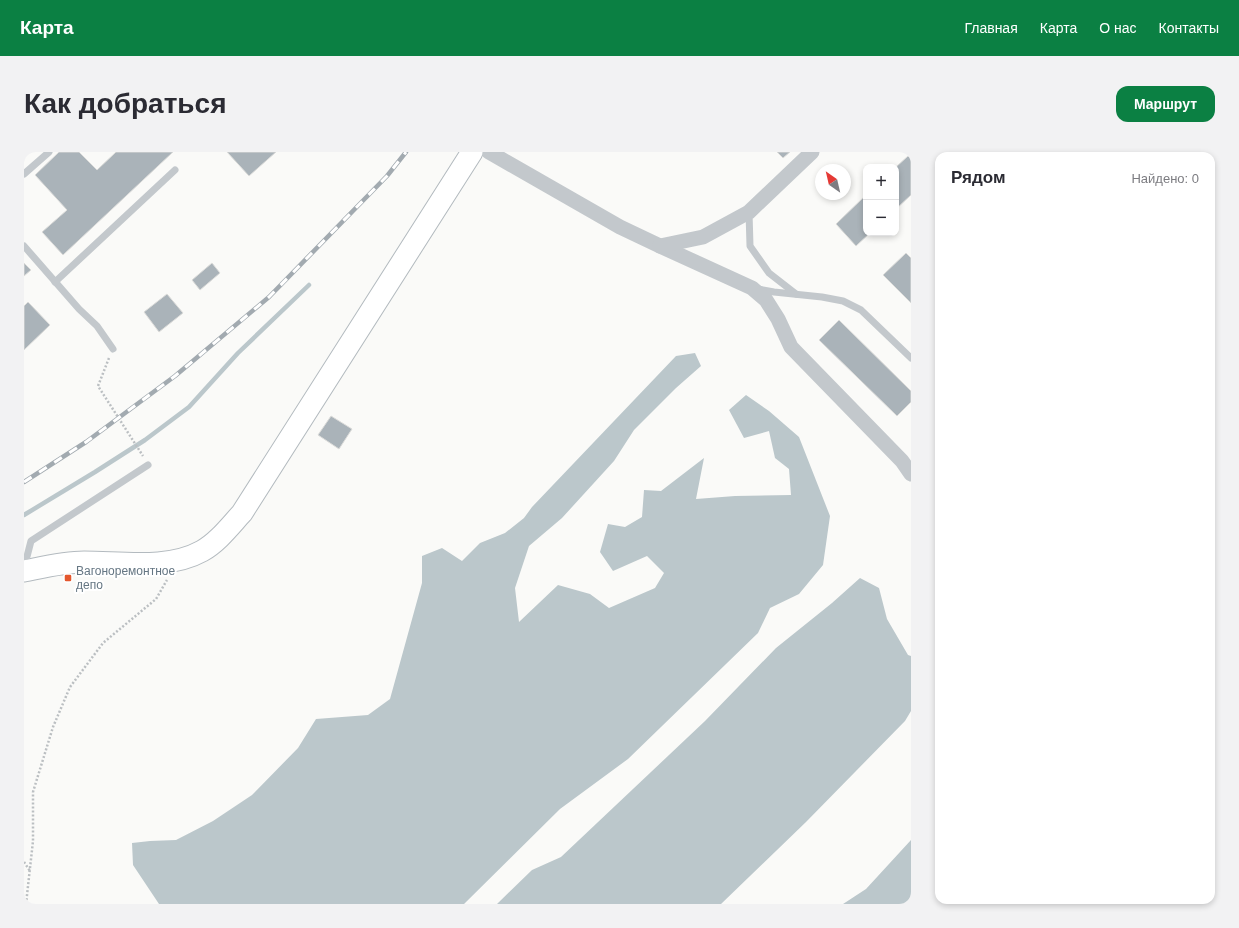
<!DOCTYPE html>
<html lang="ru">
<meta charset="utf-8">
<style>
:root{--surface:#fff;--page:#f2f2f3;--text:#2b2b33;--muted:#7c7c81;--line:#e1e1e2;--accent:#0b8043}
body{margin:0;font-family:Arial,sans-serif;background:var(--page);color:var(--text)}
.controls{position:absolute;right:12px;top:12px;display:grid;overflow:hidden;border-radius:8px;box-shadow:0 2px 6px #0003}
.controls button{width:36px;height:36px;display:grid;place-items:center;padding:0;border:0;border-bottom:1px solid var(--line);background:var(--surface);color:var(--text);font:20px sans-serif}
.compass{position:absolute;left:791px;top:12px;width:36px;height:36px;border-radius:50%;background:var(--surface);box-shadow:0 2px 6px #0003;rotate:326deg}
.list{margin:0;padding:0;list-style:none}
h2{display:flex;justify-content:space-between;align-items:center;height:52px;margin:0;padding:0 16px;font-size:17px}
h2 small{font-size:13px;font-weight:400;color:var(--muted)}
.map{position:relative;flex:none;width:887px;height:752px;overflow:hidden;border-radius:12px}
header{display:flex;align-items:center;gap:24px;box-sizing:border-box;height:56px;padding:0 20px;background:var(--accent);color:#fff}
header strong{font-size:19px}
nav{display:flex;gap:22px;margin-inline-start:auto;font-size:14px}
.intro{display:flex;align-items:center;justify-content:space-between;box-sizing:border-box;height:96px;padding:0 24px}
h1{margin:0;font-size:28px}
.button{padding:10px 18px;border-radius:12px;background:var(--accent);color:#fff;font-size:14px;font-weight:700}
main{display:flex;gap:24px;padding:0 24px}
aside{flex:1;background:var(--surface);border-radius:12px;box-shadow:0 2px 6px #0003}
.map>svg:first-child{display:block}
.water{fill:#bbc7cb}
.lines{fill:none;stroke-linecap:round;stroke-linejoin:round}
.stream{stroke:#bbc7cb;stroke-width:4.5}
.building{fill:#aab3b9;stroke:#dcdcda}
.secondary-casing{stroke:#b3babf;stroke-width:23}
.path{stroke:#bbbfc2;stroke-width:2.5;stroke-dasharray:2 2;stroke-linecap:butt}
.lane{stroke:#c3c8cc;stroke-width:7}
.street{stroke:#c3c8cc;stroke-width:15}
.secondary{stroke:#fff;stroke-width:21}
.rail-casing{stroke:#a2aab0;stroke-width:4.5}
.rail{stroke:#fff;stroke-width:3;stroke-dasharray:9;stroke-linecap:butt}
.poi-dot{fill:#e4572e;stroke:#fff;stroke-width:1.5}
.labels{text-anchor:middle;stroke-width:4;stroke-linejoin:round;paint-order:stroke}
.poi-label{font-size:12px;fill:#657683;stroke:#fff;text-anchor:start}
</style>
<header>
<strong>Карта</strong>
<nav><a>Главная</a><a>Карта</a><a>О нас</a><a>Контакты</a></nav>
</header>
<div class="intro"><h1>Как добраться</h1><a class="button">Маршрут</a></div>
<main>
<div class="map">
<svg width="887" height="752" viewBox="0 0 887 752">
<rect width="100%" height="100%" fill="#fafaf8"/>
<g class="water">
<polygon points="671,201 677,214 652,236 610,278 590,309 538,366 505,394 491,436 495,470 534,433 566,442 585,456 631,436 640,421 623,404 589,419 576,400 584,372 601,375 618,365 620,338 637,339 680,306 672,347 711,344 767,343 765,317 751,306 745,279 720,286 705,258 722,243 745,259 775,285 806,364 799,413 775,442 746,456 734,481 604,607 536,657 440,752 135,752 109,713 108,691 126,689 152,688 189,669 228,643 274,596 292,567 344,563 366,547 398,431 398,404 418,396 438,409 456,391 481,381 500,366 508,355 652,204"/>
<polygon points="836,426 855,436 863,467 884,503 887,504 887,559 881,569 782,670 697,752 473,752 508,718 537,705 681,569 752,496 808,451"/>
<polygon points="887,688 887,752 819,752 842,737"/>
</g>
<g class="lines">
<polyline class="stream" points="0,363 71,320 121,288 165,255 214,201 285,133"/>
</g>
<g class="building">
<polygon points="35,0 55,0 73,18 92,0 149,0 39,103 18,80 43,58 11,23"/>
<polygon points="203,0 252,0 225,24"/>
<polygon points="753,0 766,0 759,6"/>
<polygon points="884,4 887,7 887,43 872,57 872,15"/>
<polygon points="842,43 842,81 846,81 832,94 812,72"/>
<polygon points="882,101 887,106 887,151 859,123"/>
<polygon points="0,111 7,118 0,124"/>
<polygon points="188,111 196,121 176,138 168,128"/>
<polygon points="143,142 159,161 135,180 120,160"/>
<polygon points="4,150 26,173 0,198 0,154"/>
<polygon points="815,168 887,239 887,250 873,264 795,188"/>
<polygon points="307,264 328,277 315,297 294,283"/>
</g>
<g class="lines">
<defs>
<path id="secondary" d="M0,419C20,415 40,410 60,410C98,410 144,418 178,399C194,390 206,374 218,361L448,0"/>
</defs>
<use href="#secondary" class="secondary-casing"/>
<g class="path">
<polyline points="85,206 74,234 119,304"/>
<polyline points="0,710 6,719"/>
<polyline points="2,752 9,689 9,640 29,575 46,535 79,491 132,447 143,428"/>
</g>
<g class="lane">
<polyline points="0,22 25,0"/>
<polyline points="725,60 726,94 745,121 772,142"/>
<polyline points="0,94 55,157 73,174 89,197"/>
<polyline points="31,130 151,18"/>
<polyline points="734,137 750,140 798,145 819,149 837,158 887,206"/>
<polyline points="0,416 7,389 124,313"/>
</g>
<g class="street">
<polyline points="465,0 596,75 636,94 728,136 742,148 754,167 767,195 878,309 887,322"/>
<polyline points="636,94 679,85 725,60 788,0"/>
</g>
<use href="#secondary" class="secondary"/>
<defs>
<polyline id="rail" points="0,330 62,290 151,224 245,145 363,24 382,0"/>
</defs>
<use href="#rail" class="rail-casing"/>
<use href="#rail" class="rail"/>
</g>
<rect class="poi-dot" x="40" y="422" width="8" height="8" rx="2"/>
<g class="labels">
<g class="poi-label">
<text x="52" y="423">Вагоноремонтное<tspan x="52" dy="14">депо</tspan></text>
</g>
</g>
</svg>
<div class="controls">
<button>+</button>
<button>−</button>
</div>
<svg class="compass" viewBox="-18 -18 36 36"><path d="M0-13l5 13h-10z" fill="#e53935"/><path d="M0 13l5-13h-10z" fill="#7c7c81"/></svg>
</div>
<aside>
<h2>Рядом<small>Найдено: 0</small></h2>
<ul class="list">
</ul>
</aside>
</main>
